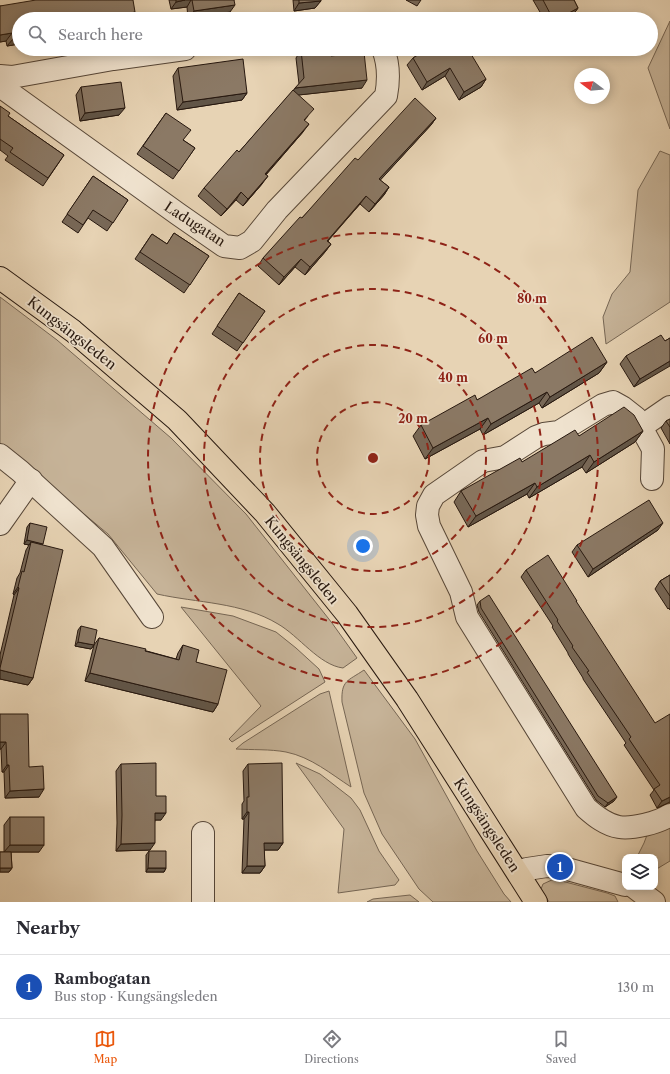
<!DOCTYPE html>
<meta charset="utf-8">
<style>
:root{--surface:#fff;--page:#f7f7f7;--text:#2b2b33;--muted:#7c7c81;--line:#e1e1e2;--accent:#ea580c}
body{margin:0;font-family:"Libre Caslon Text",serif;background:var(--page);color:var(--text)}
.controls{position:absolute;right:12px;bottom:12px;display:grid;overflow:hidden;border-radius:8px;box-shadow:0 2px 10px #0003}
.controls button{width:36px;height:36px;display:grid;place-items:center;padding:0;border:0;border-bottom:1px solid var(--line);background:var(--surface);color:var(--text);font:20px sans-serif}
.compass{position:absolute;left:574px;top:68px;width:36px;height:36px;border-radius:50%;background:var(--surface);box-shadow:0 2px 10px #0003;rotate:286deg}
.you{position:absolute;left:363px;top:546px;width:14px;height:14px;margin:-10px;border:3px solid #fff;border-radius:50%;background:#1a73e8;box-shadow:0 0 0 6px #1a73e833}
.badge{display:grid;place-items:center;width:26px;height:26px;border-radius:50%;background:var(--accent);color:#fff;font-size:13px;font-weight:700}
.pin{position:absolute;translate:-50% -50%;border:2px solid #fff;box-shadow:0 1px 4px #0006}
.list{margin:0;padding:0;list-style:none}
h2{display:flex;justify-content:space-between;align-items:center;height:52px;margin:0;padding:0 16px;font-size:17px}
h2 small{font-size:13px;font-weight:400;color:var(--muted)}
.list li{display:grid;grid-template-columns:26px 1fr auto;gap:12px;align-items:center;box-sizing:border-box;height:64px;padding:0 16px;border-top:1px solid var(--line)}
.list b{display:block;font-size:15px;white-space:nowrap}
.list p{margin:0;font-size:13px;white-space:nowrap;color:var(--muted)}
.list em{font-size:13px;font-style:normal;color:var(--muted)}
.icon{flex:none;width:22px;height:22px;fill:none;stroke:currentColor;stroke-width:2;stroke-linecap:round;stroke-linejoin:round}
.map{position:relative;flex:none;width:670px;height:902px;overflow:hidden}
.search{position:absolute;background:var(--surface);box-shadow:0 2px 10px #0003;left:12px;right:12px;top:12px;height:44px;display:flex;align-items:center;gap:10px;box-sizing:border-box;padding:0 14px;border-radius:22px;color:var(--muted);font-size:15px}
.sheet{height:116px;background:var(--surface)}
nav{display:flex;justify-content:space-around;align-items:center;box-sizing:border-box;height:56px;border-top:1px solid var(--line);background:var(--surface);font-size:11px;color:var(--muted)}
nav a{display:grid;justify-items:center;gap:2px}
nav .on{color:var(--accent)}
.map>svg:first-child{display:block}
.green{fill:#c6b398;stroke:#766654}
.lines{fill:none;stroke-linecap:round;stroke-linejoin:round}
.minor-casing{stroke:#574738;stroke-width:24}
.major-casing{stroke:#27180f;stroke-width:24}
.minor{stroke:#efe2ce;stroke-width:22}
.major{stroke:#e7d3b4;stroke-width:22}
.wall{fill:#786857;stroke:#27180f}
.shaded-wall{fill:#615547;stroke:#27180f}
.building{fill:#8b7965;stroke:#27180f}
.ring{fill:none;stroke:#8f2418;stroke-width:2;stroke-dasharray:7 5}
.labels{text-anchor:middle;stroke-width:3.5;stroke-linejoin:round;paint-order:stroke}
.street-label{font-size:14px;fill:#27180f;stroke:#efe2ce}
.centre{fill:#8f2418;stroke:#efe2ce;stroke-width:2}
.ring-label{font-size:12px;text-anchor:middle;font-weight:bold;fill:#8f2418;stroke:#efe2ce;stroke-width:3.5;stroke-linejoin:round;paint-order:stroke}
</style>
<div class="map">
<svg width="670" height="902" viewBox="0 0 670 902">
<rect width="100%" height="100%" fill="#e7d3b4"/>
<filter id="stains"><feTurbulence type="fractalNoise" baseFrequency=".005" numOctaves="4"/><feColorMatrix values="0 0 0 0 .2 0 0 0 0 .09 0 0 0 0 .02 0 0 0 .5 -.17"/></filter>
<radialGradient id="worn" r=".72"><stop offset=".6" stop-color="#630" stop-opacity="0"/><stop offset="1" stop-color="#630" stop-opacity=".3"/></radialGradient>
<g class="green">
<polygon points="670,21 670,129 648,68"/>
<polygon points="660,151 670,155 670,302 606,344 603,317 612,294 630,272 638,190"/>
<path d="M0,297L57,340L171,438L246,514L332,623L357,658L343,668C319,665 299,636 278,624C242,602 197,603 157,594L108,534L0,444Z"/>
<polygon points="181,607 233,616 276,632 296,648 319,669 325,682 232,742 229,739 261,706"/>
<path d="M364,670L415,739L477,851L504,894L511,902H433L419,889L382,834L364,793L342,702C341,680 348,681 364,670Z"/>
<path d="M329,691L351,787C331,774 311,757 286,752C270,749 252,750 236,749L243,743L320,694Z"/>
<polygon points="296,763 320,774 351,798 360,810 379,851 399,880 395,885 338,893 344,829"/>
<polygon points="670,827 670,861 655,870 655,857 637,857 644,843 647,835"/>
<polygon points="554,879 607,893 615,896 618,902 549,902 541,889 543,884"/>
<polygon points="410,895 419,902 367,902 373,899"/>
</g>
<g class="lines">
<defs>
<g id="minor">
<polyline points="0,76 12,77 113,59 185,49"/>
<path d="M0,86L178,214L224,246L240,248L252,241L277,210L386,96C389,80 389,64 383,49"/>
<polyline points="641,427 670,407"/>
<polyline points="0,455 20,471 103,547 152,617"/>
<path d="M652,479L653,449L636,418L622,407L613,402L603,405L559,432L544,434L536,437L505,457L483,461L434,495L428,506L427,515L429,526L461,592L467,617L586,808C595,816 606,825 619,827C632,829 658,823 670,815"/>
<polyline points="0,524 31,480"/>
<polyline points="203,833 203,902"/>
<polyline points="518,872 527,869 547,866 560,867 625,885"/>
<polyline points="634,887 654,902"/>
</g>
<polyline id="major" points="0,278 73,331 177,420 265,513 347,614 407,699 536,902"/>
</defs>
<use href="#minor" class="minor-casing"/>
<use href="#major" class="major-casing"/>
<use href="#minor" class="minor"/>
<use href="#major" class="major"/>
</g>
<g class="wall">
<polygon points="169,0 234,0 230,12 188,19 187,7 171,9"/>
<polygon points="293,0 321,0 315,8 294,11"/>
<polygon points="406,0 421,0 417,6"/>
<polygon points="533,0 574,0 578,8 573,15 566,19 544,19"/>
<polygon points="0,6 130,19 19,19 19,44 7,46 6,41 0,42"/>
<polygon points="427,49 486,79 481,87 459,100 445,76 422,90 407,65 413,58"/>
<polygon points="301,50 331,56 362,88 298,95 308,116 304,121 303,132 266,175 262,184 243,206 236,200 221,216 198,196 204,188 239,152 299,84 296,58"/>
<polygon points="178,68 247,93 242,100 177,110 173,76"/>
<polygon points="81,87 119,115 80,121 76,95"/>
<polygon points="0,106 8,116 64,155 43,186 5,160 8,156 0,150"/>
<polygon points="166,113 183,140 195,148 173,179 137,154"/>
<polygon points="436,118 431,125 380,180 389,187 384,195 369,212 360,204 328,241 331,244 325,252 305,275 295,267 279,285 258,266 263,258 358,160"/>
<polygon points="93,176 128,200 107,231 88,218 78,233 62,222"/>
<polygon points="174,233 209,256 184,293 135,259 152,234 167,244"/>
<polygon points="239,293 265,311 237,351 212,334"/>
<polygon points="670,338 634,387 620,364 626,356 665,341"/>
<polygon points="607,362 599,373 542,408 539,403 483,435 480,429 425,459 413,436 421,425 477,400 535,373"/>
<polygon points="670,419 670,444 661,428 666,421"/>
<polygon points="643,431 635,442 586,473 582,467 529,498 527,494 468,527 454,502 461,491 579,436"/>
<polygon points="30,523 43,544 42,545 33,678 28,685 0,679 0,655 14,595 13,594 17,578 20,573 26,550 29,545 24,544 27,527"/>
<polygon points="658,530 588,577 572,552 577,545"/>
<polygon points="526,570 577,601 576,602 670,802 657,808 650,795 654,790 624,745 626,743 583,679 583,678 568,654 568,653 552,627 553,626 521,577"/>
<polygon points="670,575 670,610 669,608 668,609 655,589 660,581"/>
<polygon points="480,601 614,801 605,807 596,800 479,612 477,605"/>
<polygon points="81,626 94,645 91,649 75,646 78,630"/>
<polygon points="99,638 176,659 178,653 183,645 196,662 218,704 213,712 85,681 94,645"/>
<polygon points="0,714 29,767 39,797 5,798 4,772 2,772 1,749 0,749"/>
<polygon points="121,764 156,796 161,820 155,820 150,850 116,851 117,823 116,771"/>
<polygon points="248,764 283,843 278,850 264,850 265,866 260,873 242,873 244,819 242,819 242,804 244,801 243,771"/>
<polygon points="10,817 39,852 11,852 12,868 9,872 0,872 0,852 4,852 4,825"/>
<polygon points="149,851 166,868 164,872 146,872 146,855"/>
</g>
<g class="shaded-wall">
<polygon points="185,0 191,0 187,7 171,9 176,2"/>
<polygon points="321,1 315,8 294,11 299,3"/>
<polygon points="235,5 230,12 188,19 194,11"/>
<polygon points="578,8 573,15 566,19 558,19"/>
<polygon points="135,12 130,19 113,19 115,16"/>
<polygon points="90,15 88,19 68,19"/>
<polygon points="12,33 6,41 0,42 0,35"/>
<polygon points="19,38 19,44 7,46 13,39"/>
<polygon points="450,68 445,76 422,90 427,82"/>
<polygon points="486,79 481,87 459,100 464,92"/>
<polygon points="367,80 362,88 290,96 295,88"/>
<polygon points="247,93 242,100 177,110 183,102"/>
<polygon points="125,108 119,115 80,121 85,113"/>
<polygon points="436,118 431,125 374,187 379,179"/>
<polygon points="309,124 303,132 259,182 265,174"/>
<polygon points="268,176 262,184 243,206 248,199"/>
<polygon points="389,187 384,195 369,212 375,204"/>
<polygon points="241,192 236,200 221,216 227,209"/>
<polygon points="366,196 360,204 321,248 327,241"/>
<polygon points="331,244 325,252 305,275 310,267"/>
<polygon points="301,259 295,267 279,285 284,277"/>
<polygon points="670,361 670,366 634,387 640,379"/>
<polygon points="607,362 599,373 542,408 550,397"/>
<polygon points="547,392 539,403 483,435 491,424"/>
<polygon points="488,418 480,429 425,459 433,448"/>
<polygon points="643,431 635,442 586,473 594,462"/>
<polygon points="590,455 582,467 529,498 537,487"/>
<polygon points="535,483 527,494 468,527 476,516"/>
<polygon points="663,523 658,530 588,577 593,569"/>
<polygon points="27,540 43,544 40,548 31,542 29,545 24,544"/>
<polygon points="18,587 19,588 14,595 13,594"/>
<polygon points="78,642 94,645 91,649 75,646"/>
<polygon points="0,670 33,678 28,685 0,679"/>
<polygon points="90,673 218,704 213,712 85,681"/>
<polygon points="0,742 6,742 1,749 0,749"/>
<polygon points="7,765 9,765 4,772 2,772"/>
<polygon points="44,789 39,797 5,798 10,791"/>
<polygon points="617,797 614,801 605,807 608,803"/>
<polygon points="670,797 670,802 657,808 662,801"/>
<polygon points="247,812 249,812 244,819 242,819"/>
<polygon points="155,813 166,813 161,820 150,820"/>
<polygon points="155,843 150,850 116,851 121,844"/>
<polygon points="264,843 283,843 278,850 260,850"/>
<polygon points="10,845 44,845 39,852 4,852"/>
<polygon points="247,866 265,866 260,873 242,873"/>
<polygon points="0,868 12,868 9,872 0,872"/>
<polygon points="148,868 166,868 164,872 146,872"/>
</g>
<g class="building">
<polygon points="36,0 133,0 135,12 115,16 116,19 91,19 90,15 68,19 19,19 19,38 13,39 12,33 0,35 0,6"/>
<polygon points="176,0 185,0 176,2"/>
<polygon points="192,0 234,0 235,5 194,11"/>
<polygon points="299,0 321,0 321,1 299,3"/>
<polygon points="543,0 574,0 578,8 558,19 553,19"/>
<polygon points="313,49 330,49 331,56 364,52 367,80 295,88 304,78 301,50"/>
<polygon points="427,49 468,49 486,79 464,92 450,68 427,82 413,58"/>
<polygon points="243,59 247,93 183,102 178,68"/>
<polygon points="121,82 125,108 85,113 81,87"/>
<polygon points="293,90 314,109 304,120 309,124 265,174 268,176 248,199 241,192 227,209 204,188 237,150 239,152"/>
<polygon points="415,98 436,118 379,179 389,187 375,204 366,196 327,241 331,244 310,267 301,259 284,277 263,258 300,217 302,218 355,158 358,160"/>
<polygon points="0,106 10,113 8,116 64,155 48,178 10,152 13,148 0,139"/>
<polygon points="166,113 191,130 183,140 195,148 179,171 143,146"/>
<polygon points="93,176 128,200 113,223 93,210 83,225 67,214"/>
<polygon points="174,233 209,256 190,285 140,252 152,234 167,244"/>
<polygon points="239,293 265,311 243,343 217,326"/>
<polygon points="661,335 665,341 670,338 670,361 640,379 626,356"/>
<polygon points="592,337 607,362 550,397 547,392 491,424 488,418 433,448 421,425 475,395 477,400 532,368 535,373"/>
<polygon points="624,407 634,415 643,431 594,462 590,455 537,487 535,483 476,516 461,491 520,458 522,462 575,430 579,436"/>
<polygon points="670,419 670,427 666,421"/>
<polygon points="649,500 663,523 593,569 577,545"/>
<polygon points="30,523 47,527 43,544 27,540"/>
<polygon points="31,542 63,550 33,678 0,670 0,668 19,588 18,587 22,571 24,572"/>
<polygon points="548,555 577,601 576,601 655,723 670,714 670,797 662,801 654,789 660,785 629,739 631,737 587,672 589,671 572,647 573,646 557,621 558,620 526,570"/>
<polygon points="670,575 670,596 660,581"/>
<polygon points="489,595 617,797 608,803 598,796 481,608 480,601"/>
<polygon points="81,626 97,630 94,645 78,642"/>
<polygon points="99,638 146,649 145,651 179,660 183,645 199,650 196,662 227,670 218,704 90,673"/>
<polygon points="0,714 28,714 29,767 43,766 44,789 10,791 9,765 7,765 6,742 0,742"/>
<polygon points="156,763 156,796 166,796 166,813 155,813 155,843 121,844 122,815 121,764"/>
<polygon points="282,763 283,843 264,843 265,866 247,866 249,812 247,812 247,797 249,797 248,764"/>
<rect x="10" y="817" width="34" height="28"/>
<polygon points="149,851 166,851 166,868 148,868"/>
<polygon points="0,852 11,852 12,868 0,868"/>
</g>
<g class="ring">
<circle cx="373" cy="458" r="56"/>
<circle cx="373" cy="458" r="113"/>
<circle cx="373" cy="458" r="169"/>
<circle cx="373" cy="458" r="225"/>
</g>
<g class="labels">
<g class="street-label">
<text transform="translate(195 224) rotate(33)" y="5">Ladugatan</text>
<text transform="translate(72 333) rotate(38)" y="5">Kungsängsleden</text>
<text transform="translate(302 560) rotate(51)" y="5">Kungsängsleden</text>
<text transform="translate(487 825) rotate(57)" y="5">Kungsängsleden</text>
</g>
</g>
<circle cx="373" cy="458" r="6" class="centre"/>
<g class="ring-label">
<text x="532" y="303">80 m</text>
<text x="493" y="343">60 m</text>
<text x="453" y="382">40 m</text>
<text x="413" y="423">20 m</text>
</g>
<rect width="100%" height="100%" filter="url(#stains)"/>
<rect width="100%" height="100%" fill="url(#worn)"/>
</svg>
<div class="controls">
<button><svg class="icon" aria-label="layers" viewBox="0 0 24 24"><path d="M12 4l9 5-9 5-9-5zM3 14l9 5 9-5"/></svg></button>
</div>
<svg class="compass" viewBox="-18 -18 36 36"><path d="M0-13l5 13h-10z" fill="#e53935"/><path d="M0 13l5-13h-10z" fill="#7c7c81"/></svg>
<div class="you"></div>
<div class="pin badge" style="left:560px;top:867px;background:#1a4fb4">1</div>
<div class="search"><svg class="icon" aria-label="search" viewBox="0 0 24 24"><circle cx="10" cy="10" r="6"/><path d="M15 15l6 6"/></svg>Search here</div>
</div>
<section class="sheet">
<h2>Nearby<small></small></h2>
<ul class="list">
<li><span class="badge" style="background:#1a4fb4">1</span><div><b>Rambogatan</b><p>Bus stop · Kungsängsleden</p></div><em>130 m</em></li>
</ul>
</section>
<nav>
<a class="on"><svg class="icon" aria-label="map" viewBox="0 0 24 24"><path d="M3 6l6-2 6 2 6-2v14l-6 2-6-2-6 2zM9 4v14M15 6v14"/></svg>Map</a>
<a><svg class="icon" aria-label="directions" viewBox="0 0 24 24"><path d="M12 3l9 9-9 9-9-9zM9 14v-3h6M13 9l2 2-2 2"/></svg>Directions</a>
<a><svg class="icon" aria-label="saved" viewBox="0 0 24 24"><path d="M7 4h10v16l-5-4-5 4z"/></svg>Saved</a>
</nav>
